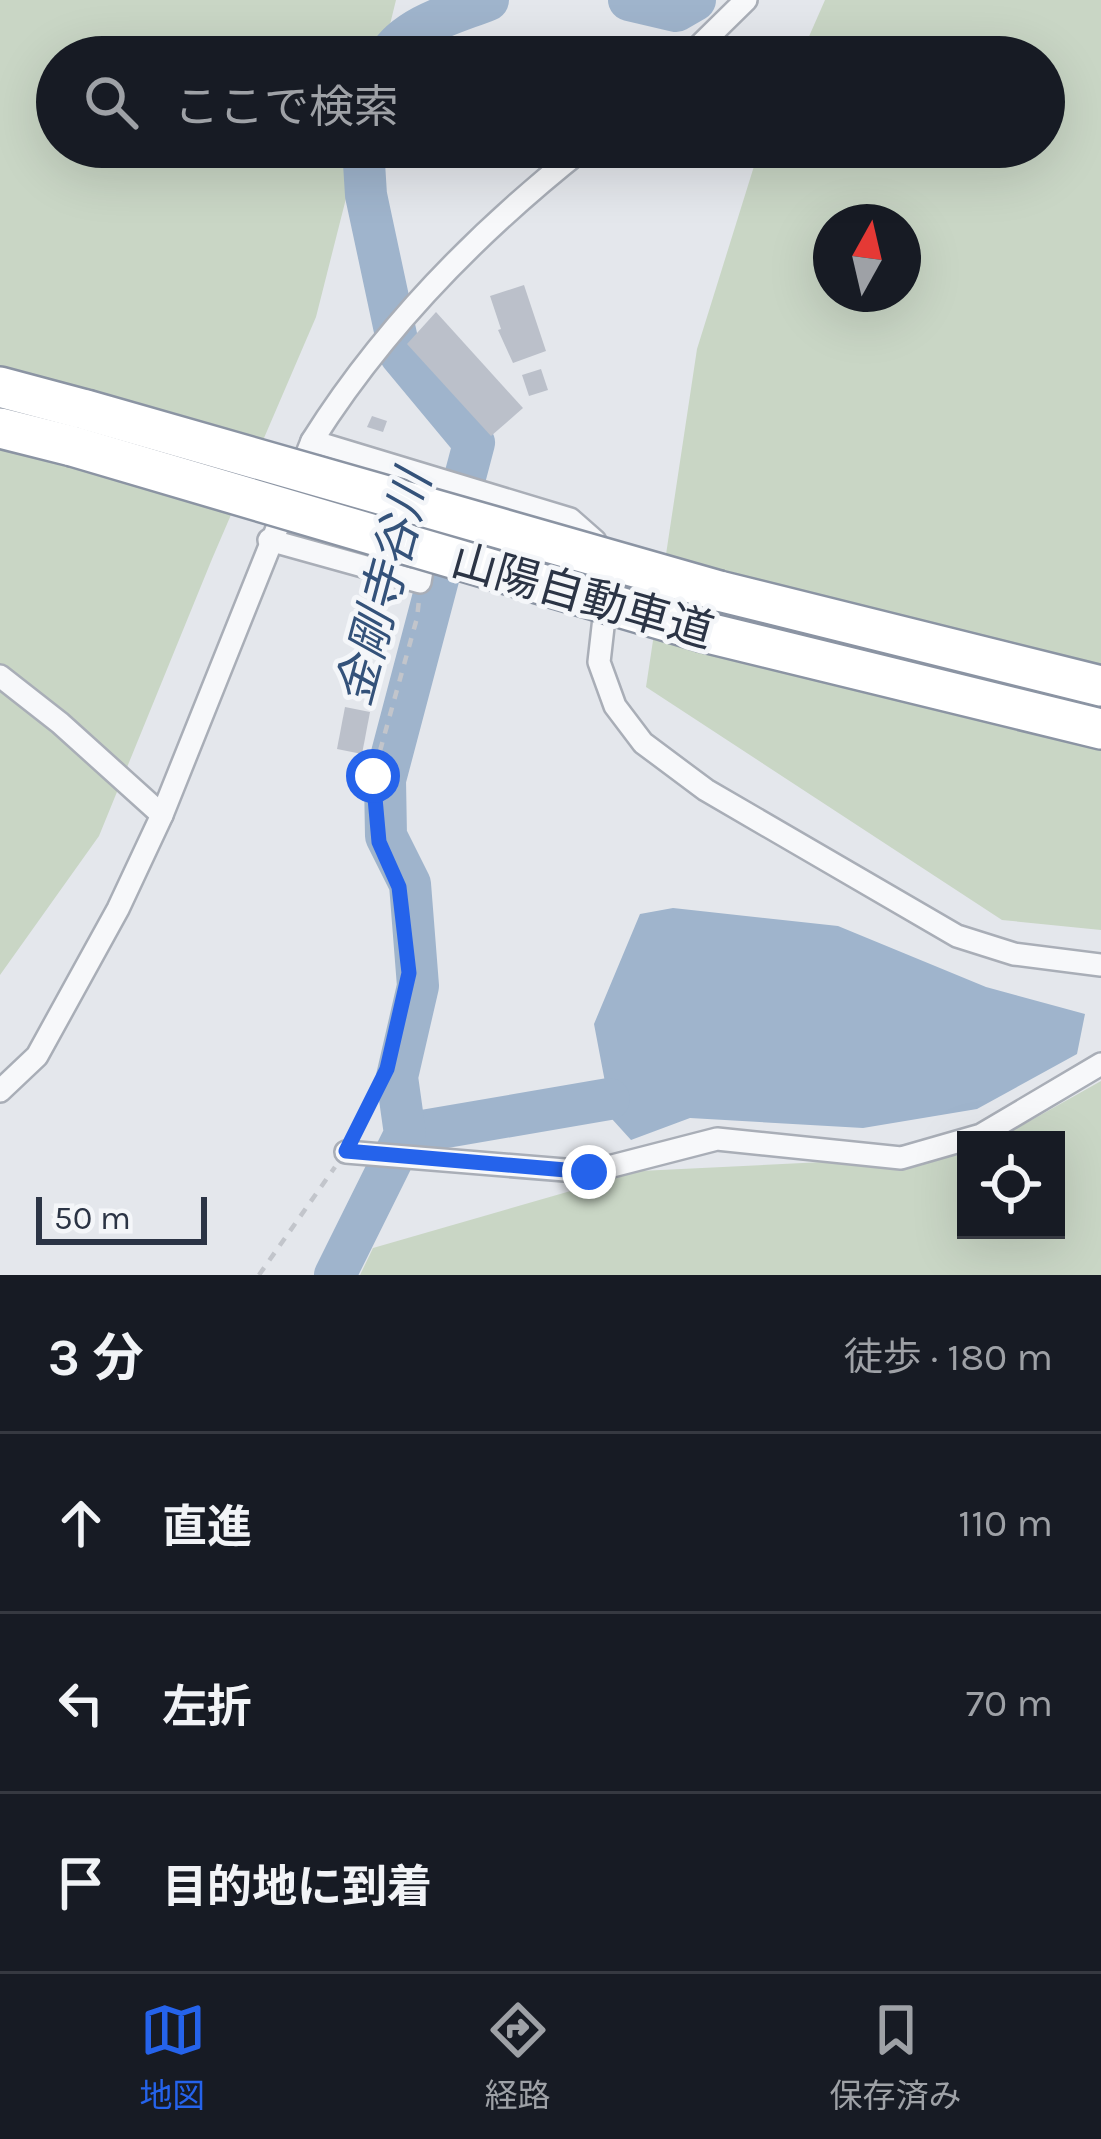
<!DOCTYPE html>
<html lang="ja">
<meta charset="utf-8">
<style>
:root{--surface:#171b24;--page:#20242c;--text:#f1f3f6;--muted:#9ea1a6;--line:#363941;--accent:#2563eb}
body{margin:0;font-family:Karla,"Noto Sans JP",sans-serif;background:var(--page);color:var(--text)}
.controls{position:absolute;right:36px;bottom:36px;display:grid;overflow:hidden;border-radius:0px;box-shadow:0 12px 48px #0002}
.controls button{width:108px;height:108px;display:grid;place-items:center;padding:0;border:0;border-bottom:3px solid var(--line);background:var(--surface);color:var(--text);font:60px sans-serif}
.compass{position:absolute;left:813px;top:204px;width:108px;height:108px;border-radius:50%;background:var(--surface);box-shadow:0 12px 48px #0002;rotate:8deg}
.scale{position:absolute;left:36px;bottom:30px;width:171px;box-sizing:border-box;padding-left:12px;border:6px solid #2b3445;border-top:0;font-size:33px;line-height:42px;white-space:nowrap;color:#2b3445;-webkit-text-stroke:9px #f4f6f9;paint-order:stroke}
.stop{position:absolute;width:36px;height:36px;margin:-27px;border:9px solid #2563eb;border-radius:50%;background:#fff}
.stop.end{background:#2563eb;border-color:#fff;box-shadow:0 3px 12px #0008}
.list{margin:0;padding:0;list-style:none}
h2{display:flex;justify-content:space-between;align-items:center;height:156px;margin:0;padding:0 48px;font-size:51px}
h2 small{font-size:39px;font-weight:400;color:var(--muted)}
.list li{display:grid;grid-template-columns:78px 1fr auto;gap:36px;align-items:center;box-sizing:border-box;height:180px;padding:0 48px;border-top:3px solid var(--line)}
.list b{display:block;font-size:45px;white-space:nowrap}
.list em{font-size:39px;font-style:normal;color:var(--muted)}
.icon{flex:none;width:66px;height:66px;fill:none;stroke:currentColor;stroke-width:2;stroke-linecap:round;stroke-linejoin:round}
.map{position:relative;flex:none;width:1101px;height:1275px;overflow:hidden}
.search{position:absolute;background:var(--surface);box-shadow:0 12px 48px #0002;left:36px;right:36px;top:36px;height:132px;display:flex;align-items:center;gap:30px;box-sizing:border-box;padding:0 42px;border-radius:66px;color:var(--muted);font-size:45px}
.sheet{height:696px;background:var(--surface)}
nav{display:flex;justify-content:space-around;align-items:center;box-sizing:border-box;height:168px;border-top:3px solid var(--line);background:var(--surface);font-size:33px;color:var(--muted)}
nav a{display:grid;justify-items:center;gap:6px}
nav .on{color:var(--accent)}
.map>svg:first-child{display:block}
.green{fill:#c9d6c5;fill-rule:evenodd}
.water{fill:#9fb4cc}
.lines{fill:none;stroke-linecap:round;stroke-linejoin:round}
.river{stroke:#9fb4cc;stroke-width:42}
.building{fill:#bbc0ca}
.minor-casing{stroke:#a9aeb7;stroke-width:26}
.motorway-casing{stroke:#8b94a3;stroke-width:44}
.path{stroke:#c2c5cb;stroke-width:4.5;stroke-dasharray:9 9;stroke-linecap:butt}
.minor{stroke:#f7f8fa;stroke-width:21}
.motorway{stroke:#fff;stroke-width:39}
.motorway-bridge-casing{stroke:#8b94a3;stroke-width:44;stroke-linecap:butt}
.motorway-bridge{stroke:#fff;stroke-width:39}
.route{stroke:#2563eb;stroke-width:15}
.labels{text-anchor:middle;stroke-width:10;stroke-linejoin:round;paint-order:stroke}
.street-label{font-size:45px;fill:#2b3445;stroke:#f4f6f9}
.water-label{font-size:48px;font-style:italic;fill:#34527a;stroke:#f4f6f9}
</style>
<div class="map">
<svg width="1101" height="1275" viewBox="0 0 1101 1275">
<rect width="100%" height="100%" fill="#e4e7ec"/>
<g class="green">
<polygon points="0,0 396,0 382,57 57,57 57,147 359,147 316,317 212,559 99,836 0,975"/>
<path d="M825,0H1101V930L1002,920L646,687L697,349L760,147H1044V57H800ZM831,222H903V294H831Z"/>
<polygon points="1101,1081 1101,1275 360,1275 373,1248 640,1171 966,1155 966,1230 1056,1230 1056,1140 996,1140"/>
</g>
<polygon class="water" points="673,908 838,926 986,987 1085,1014 1077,1054 977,1109 863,1128 690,1118 631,1140 612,1119 594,1024 640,914"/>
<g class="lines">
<g class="river">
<polyline points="629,0 676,11 695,0"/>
<path d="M388,57C407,25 456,13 488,0"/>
<polyline points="405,1134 609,1099"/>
<polyline points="335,1275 405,1134 397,1077 418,986 410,884 386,836 385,780 474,443 400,354 366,195 363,147"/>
</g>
</g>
<g class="building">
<polygon points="524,285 546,351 513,363 498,330 501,329 490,296"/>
<polygon points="436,312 523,408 491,436 407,344"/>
<polygon points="541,369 548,390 529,396 522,375"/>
<polygon points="372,416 387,421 383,432 367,427"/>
<polygon points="345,707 370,712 362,754 337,749"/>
</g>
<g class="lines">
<defs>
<g id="minor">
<polyline points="688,57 746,0"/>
<polyline points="312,441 570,519 595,541 609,574 599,662 615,706 643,743 706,790 957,936 1014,954 1101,965"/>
<polyline points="269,540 420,582 434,500"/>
<polyline points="0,676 60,723 162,815"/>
<path d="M0,1091L37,1056L118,909L162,815L312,441C383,328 481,229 585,147"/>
<polyline points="346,1152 589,1172 717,1139 901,1158 981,1135 1101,1064"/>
</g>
<g id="motorway">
<polyline points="0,387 86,410"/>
<polyline points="0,428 72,446"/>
<polyline points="719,591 1101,686"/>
<polyline points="704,632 1101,729"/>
</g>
</defs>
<use href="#minor" class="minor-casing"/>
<use href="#motorway" class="motorway-casing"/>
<g class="path">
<polyline points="356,1131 387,1069 409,973 399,887 379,842 373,776 417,618 419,600"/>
<polyline points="259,1275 335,1167"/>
</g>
<use href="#minor" class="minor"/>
<use href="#motorway" class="motorway"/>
<defs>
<g id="motorway-bridge">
<polyline points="86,410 719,591"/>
<polyline points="72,446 704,632"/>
</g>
</defs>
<use href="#motorway-bridge" class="motorway-bridge-casing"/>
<use href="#motorway-bridge" class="motorway-bridge"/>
</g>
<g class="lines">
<polyline class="route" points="373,776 379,842 399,887 409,973 387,1069 346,1151 589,1172"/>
</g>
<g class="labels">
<g class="street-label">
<text transform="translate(583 595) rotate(16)" y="16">山陽自動車道</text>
</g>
<g class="water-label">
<text transform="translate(383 588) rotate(-75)" y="17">金剛寺谷川</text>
</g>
</g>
</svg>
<div class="controls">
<button><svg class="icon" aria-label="locate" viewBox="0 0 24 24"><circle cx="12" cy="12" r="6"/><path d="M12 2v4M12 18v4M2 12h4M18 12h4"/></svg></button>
</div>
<svg class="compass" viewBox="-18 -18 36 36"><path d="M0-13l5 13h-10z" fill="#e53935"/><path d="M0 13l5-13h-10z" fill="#9ea1a6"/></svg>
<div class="scale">50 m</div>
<div class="stop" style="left:373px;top:776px"></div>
<div class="stop end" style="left:589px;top:1172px"></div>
<div class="search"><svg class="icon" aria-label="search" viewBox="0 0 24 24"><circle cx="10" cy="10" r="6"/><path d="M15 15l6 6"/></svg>ここで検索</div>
</div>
<section class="sheet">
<h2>3 分<small>徒歩 · 180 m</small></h2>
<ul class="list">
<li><svg class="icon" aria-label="ahead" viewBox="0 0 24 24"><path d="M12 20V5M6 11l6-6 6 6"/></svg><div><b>直進</b></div><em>110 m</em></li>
<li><svg class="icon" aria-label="left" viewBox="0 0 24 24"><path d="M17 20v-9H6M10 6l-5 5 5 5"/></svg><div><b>左折</b></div><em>70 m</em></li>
<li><svg class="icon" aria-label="arrive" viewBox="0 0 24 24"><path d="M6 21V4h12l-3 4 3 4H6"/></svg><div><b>目的地に到着</b></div></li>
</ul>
</section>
<nav>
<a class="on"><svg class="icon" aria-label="map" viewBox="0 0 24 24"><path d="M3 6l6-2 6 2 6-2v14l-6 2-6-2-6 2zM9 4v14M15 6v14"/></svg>地図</a>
<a><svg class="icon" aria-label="directions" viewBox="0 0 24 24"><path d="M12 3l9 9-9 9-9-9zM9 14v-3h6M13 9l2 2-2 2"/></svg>経路</a>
<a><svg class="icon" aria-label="saved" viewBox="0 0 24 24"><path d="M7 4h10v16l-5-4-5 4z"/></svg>保存済み</a>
</nav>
